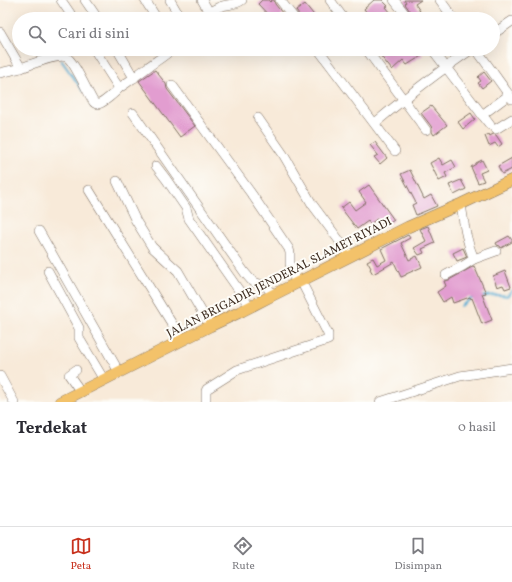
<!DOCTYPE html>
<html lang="id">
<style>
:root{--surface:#fff;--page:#f2f2f3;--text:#2b2b33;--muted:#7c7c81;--line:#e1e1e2;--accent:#c8321e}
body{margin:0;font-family:Vollkorn,serif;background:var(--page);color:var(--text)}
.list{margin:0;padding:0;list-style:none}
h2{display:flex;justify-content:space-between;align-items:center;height:52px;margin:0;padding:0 16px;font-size:17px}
h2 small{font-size:13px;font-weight:400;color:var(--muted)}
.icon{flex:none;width:22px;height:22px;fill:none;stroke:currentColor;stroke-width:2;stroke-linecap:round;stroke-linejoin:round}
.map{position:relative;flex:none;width:512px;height:402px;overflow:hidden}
.search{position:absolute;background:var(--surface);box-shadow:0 4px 16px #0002;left:12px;right:12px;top:12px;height:44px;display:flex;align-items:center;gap:10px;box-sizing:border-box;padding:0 14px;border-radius:22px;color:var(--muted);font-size:15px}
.sheet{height:124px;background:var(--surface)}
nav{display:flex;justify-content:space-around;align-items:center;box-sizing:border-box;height:56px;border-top:1px solid var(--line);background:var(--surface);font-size:11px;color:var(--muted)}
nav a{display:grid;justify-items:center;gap:2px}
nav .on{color:var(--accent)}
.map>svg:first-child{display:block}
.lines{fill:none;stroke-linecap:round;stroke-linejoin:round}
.stream{stroke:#58afd5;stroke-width:2}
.building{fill:#e29dd0}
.minor-casing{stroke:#7d6d5f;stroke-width:10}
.major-casing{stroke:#7d6d5f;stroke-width:12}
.minor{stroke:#fff;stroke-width:9}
.major{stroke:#f3c26a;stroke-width:11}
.labels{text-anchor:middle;stroke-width:4;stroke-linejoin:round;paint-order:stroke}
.street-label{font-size:12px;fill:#3b2a1e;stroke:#fdfcf7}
</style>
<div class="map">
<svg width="512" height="402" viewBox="0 0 512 402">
<rect width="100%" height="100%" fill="#fdfcf7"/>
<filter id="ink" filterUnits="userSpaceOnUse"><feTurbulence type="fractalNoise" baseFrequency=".025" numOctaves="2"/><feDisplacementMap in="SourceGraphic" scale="8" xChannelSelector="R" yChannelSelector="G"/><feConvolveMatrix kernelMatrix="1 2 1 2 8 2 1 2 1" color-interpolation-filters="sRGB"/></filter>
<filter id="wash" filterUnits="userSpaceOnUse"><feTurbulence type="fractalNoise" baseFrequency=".012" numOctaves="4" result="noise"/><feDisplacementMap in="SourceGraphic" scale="16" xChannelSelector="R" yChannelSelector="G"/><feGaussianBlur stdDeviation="0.9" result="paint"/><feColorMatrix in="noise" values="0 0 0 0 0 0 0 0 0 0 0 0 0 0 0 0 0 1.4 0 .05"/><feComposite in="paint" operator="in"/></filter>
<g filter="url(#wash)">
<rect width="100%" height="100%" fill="#f8ead9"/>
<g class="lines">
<g class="stream">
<polyline points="61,60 83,91"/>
<path d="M480,297C490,295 497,294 507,296L512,290"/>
<polyline points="461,306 471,299 474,298"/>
</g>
</g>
<g id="blocks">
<g class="building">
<polygon points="262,0 268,0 270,2 272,0 274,0 275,4 283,14 278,19 272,19 258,4"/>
<polygon points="374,0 382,0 388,6 386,7 396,19 372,19 364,9"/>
<polygon points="404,0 421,0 415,4 420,11 418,12 420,14 416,17 415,16 414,17 405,4 406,3"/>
<polygon points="305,4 317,19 302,19 300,16 296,11"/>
<polygon points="375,49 418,49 423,55 407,65 403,60 392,70"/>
<polygon points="155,70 166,84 167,89 195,126 180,137 139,81"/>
<polygon points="484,72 491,81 482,88 478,83 481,81 478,77"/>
<polygon points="431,106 447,125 434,135 432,132 432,129 431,126 421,113"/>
<polygon points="471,113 475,119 463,129 458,122"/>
<polygon points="489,134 490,136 493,134 496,135 502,144 498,147 495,143 489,146 485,136"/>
<polygon points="375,142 387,158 380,164 374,157 378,155 370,145"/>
<polygon points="439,158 443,165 452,160 456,167 445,173 447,177 439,181 430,163"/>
<polygon points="512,158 512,169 502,174 498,166"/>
<polygon points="482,160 487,170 480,173 484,181 478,183 471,167 476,164 476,163"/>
<polygon points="410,170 424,199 431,195 437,206 416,215 412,205 416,203 401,174"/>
<polygon points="461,180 466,189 454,195 449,185"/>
<polygon points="369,185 394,220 384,227 378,218 370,224 368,221 357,229 341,208 349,202 355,210 366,202 359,192"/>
<polygon points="428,226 435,243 422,249 424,253 419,255 414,248 426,241 420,229"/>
<polygon points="408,235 410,238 401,243 409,260 417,256 422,267 406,274 406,275 401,277 394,262 373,274 370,269 371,268 367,261 373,258 377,265 386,260 381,249"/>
<polygon points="509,236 512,240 512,242 501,248 500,246 497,245 496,243"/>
<polygon points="463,248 467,257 457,261 453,253"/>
<polygon points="474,266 486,293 482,294 492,320 482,324 472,298 471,299 470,297 453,303 451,297 443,302 437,292 446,286 444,281 449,280"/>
<polygon points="505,271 511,287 505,289 503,285 497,287 493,276"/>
</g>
</g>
</g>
<g filter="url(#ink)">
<use href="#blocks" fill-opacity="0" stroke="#7d6d5f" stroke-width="1"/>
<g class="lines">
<defs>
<g id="minor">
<polyline points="61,0 74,19"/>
<polyline points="85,0 98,19"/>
<polyline points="145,0 157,19"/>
<polyline points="170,0 181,19"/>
<polyline points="202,0 209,12"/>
<polyline points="280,0 295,19"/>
<polyline points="330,0 344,19"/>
<polyline points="394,0 409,19"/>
<polyline points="440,0 454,19"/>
<path d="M200,19C207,14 213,9 222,6C229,4 236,5 242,0"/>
<polyline points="0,32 21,68"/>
<polyline points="493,34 512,21"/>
<path d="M94,49L119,88C129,82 138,74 148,67C156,61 165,56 172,49"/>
<polyline points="117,49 134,78"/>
<polyline points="318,49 395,151"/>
<polyline points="366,49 426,130"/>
<polyline points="432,49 490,125"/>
<polyline points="476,49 512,99"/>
<path d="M0,73C7,71 14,70 21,68C29,65 59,54 66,57C73,59 88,93 93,101C94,103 96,104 98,104C102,104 116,92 119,88"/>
<polyline points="172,85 253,196 289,249 290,253 290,264 296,283"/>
<polyline points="133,113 245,273 251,280 254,282 267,287 273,295"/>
<polyline points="482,115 509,95"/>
<polyline points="258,118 283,154 312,204 350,255"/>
<path d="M375,123C406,97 438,72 472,49"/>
<polyline points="496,129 512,119"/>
<polyline points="156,166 166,179 186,208 189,219 238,289 250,307"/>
<polyline points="117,181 136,221 152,247 178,271 210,326"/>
<polyline points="89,190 182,340"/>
<path d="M461,204C464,224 466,241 474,259"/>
<polyline points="39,231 119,372"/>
<polyline points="48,271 79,328 79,338 104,380"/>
<polyline points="446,275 463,266 474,259 496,251"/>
<polyline points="76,370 69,375 81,392"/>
<polyline points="0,376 14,402"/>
<polyline points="206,402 206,391 207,389 237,370 328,340 328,334 301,281"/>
<polyline points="380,402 460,376 512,368"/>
</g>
<polyline id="major" points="60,402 210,326 242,311 273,295 408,227 461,204 512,180"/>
</defs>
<use href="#minor" class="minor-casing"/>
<use href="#major" class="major-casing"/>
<use href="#minor" class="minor"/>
<use href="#major" class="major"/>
</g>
</g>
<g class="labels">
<g class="street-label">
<text transform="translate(279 277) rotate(-27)" y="4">JALAN BRIGADIR JENDERAL SLAMET RIYADI</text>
</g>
</g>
</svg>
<div class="search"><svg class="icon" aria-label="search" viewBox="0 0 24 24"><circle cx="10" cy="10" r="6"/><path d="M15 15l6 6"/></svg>Cari di sini</div>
</div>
<section class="sheet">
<h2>Terdekat<small>0 hasil</small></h2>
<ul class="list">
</ul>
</section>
<nav>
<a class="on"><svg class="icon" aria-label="map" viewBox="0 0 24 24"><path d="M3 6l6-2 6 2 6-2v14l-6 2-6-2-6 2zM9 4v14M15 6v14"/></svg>Peta</a>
<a><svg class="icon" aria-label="directions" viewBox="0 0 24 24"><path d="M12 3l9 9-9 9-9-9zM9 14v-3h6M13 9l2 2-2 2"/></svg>Rute</a>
<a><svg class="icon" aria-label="saved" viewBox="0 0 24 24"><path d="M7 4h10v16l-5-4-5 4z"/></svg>Disimpan</a>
</nav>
